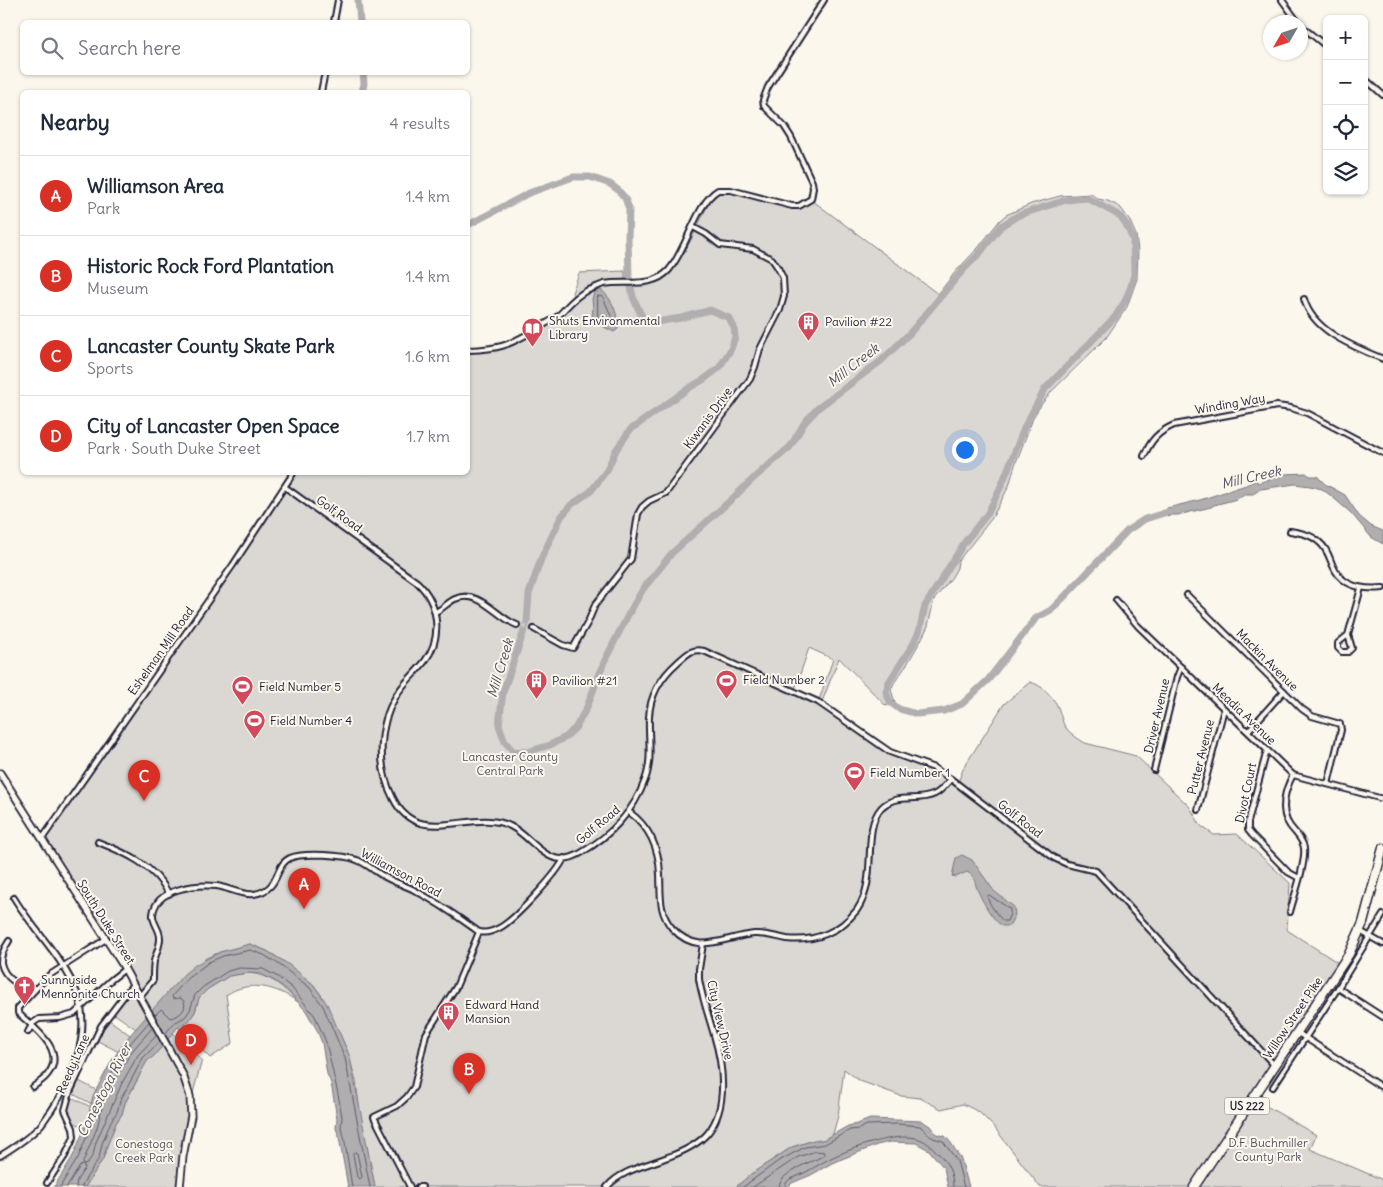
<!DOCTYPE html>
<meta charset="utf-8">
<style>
:root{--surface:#fff;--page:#f2f2f3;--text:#1f2937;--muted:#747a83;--line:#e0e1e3;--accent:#d93025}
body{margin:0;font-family:Delius,sans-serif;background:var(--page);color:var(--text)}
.controls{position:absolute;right:15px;top:15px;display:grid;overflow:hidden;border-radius:8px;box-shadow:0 1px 4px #0004}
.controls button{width:45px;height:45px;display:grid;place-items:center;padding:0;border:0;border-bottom:1px solid var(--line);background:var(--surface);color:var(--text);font:25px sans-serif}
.compass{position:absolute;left:1263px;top:15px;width:45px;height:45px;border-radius:50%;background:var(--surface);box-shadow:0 1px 4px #0004;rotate:231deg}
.you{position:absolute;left:964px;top:449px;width:18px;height:18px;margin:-12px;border:4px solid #fff;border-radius:50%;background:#1a73e8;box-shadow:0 0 0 8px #1a73e833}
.badge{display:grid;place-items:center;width:32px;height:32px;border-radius:50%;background:var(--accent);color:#fff;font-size:16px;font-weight:700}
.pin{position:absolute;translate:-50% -41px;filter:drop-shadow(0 1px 2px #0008)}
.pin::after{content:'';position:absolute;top:26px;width:18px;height:15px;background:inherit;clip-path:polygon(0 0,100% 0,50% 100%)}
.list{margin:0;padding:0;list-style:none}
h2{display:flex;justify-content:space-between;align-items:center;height:65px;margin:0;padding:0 20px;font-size:21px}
h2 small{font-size:16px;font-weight:400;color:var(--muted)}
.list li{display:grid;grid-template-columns:32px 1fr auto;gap:15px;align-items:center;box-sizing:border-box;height:80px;padding:0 20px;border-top:1px solid var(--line)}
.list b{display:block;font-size:19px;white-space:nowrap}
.list p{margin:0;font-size:16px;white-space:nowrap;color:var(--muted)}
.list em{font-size:16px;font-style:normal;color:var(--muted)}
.icon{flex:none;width:28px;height:28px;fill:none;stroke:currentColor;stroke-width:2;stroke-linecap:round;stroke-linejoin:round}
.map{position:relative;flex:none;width:1383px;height:1187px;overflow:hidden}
.search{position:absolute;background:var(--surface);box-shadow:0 1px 4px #0004;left:20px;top:20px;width:450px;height:55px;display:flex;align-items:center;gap:12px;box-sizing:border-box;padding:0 18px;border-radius:8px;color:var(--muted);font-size:19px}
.panel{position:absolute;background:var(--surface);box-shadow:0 1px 4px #0004;left:20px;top:90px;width:450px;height:385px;border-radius:8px}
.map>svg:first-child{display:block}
.green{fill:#dbd8d3;stroke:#7e7d87;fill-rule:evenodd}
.water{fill:#b1aeb0;stroke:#787681}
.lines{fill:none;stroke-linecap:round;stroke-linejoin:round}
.shore{stroke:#5b5a6a;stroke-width:1}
.river{stroke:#b1aeb0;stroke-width:7}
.street-tunnel{stroke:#d0ccc9;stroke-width:4;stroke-dasharray:4 2;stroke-linecap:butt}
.street-casing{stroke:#22223b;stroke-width:8}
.secondary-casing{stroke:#22223b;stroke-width:9}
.highway-casing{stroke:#22223b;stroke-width:11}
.street{stroke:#fbf7ec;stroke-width:4}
.secondary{stroke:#fbf7ec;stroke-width:5.5}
.highway{stroke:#fbf7ec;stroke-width:8}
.labels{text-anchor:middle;stroke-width:4;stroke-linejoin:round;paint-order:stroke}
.shield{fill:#fbf7ec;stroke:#636270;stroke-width:1}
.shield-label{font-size:11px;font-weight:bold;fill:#22223b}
.poi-label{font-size:12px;fill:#22223b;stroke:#fbf7ec;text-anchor:start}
.street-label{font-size:12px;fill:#22223b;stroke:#fbf7ec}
.park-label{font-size:12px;fill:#505061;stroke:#fbf7ec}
.water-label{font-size:14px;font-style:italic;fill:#545364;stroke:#fbf7ec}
</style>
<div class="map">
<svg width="1383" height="1187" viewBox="0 0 1383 1187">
<rect width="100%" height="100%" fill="#fbf7ec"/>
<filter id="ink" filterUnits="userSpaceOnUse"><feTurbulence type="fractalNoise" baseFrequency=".02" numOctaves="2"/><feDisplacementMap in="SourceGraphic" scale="10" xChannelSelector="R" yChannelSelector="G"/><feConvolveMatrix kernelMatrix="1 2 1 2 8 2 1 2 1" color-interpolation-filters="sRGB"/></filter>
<g filter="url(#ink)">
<g class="green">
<path d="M727,192L792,208L805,206L813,201L938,294L956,271L978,248L1000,220L1006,215L1031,204L1060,196L1091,194L1098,199L1108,201L1120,207L1129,219L1136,235L1138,251L1137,279L1127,307L1106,338L1051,392L1041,405L1034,416L1015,465L1009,486L992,518L958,561L957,568L952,577L934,600L928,626L920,642L906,666L894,683L891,690L895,702L886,706L839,658L820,707L883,751L897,758L935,772L956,787L964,767L1004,704L1030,682C1042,685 1051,695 1057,705C1061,713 1061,721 1066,728C1071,734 1078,739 1085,743L1136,756L1189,806L1201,826L1214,835L1237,834L1290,883L1287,930L1340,964L1189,1187H1040L994,1127L979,1112L963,1104L941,1109L920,1098L901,1096L860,1081L844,1069L838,1116L833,1134L823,1140H814L792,1147L751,1174L736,1187H375L360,1114L356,1081L347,1050L322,996L313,984L280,959L267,951L250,944L220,952L206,958L160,1002L136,1029L113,1013L136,983L45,839L297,473L468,472V352L494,350L515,344L552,323L576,300L572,293L579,273L625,271V286C634,285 644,286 652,283C682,273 696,225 711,200L719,193ZM809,648L833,659L819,700L795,689Z"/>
<path d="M248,973C271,975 282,986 298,1002C277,987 249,979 226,995L233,1043L210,1058L178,1027L188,1022L195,1012L199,998L208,989L229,976Z"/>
<polygon points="108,1019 130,1035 119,1052 96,1040"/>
<polygon points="173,1033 202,1060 193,1093 185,1071 168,1038"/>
<polygon points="163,1046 181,1078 187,1099 188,1119 179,1161 177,1187 85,1187 103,1159 107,1146 116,1123 122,1114 125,1103 139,1077 142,1069 147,1061"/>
<polygon points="77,1080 96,1090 92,1104 71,1093"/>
<polygon points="71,1097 91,1107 85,1128 67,1119"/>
<polygon points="1256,1100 1316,1135 1310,1149 1383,1180 1383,1187 1198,1187"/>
</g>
<g class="water">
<path d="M601,290C612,297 619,317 618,329L614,332L600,325L592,317L593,308L592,299L595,291Z"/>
<polygon points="1306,473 1310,476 1317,476 1325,484 1345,495 1359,516 1371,526 1383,531 1383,544 1371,537 1351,513 1330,495 1322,489 1310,486 1295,484 1261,489 1253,494 1245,494 1237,499 1214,505 1211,507 1178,515 1172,515 1167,517 1167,508 1200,500 1246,485 1256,480 1258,483 1284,474"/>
<path d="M962,855L972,860L994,891L1014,907L1015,915L1009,926H1002C991,918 983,902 977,889C974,881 976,877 967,872L956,877L952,876L956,858Z"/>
<polygon points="250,944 267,951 288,964 313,984 327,1004 350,1057 375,1187 348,1187 339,1137 336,1128 337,1118 331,1083 327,1074 322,1043 317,1030 306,1011 289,992 275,981 261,974 248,973 229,976 208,989 199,998 195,1012 188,1022 178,1027 154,1056 147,1061 125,1103 122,1114 116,1123 107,1146 103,1159 85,1187 54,1187 73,1156 86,1125 93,1096 112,1060 130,1035 184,974 195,965 220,952"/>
<polygon points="870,1119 922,1121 930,1126 936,1134 945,1136 951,1143 961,1159 969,1187 948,1187 944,1168 929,1150 916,1143 890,1142 877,1145 832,1163 811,1175 792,1183 788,1187 736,1187 751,1174 792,1147 814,1140 823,1140 848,1126 857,1124"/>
</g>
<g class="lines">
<g class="shore">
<polygon points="598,296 603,297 614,323 612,326 598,317"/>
<path d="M989,895L1010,909V914L1007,921H1003C997,915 990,905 987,897Z"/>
<path d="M155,1015L161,1009L170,1018C179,1016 187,1011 184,1001L180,998L173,999L172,996L188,978L209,962L223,956L250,950L264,955L277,963L309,987L323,1006L345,1058L370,1187"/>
<polyline points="152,1028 132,1051 109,1089 104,1099 97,1128 83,1162 84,1165 87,1164 93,1155 96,1142 122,1083 138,1055 157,1035"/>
<polyline points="165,1034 174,1023 185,1017 190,1010 195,995 203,987 228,971 240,968 263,969 278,977 292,988 315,1016 326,1042 338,1094 342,1117 341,1128 344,1136 352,1187"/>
<polygon points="355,1152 357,1153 362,1177 360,1179 357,1177 353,1154"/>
<polyline points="60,1187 78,1158 91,1126 98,1097 104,1086 127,1047 149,1022"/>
<polyline points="67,1187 80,1166 83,1165 85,1168 77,1180 76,1187"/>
<polyline points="82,1187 83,1183 99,1158 102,1144 111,1121 117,1112 120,1101 138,1067 143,1058 160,1041"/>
<polyline points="743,1187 777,1162 805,1147 825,1144 850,1130 859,1129 867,1125 898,1124 920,1126 933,1138 943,1141 957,1161 964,1187"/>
<path d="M753,1187L798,1157L816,1151L824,1152V1155L819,1158C806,1164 780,1173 779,1187"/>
<path d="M785,1187L786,1183L790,1179C805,1174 817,1165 831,1158C852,1148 893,1133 916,1138C925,1140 932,1147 938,1153C948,1163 953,1173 953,1187"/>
</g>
<g class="river">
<polyline points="358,0 360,22"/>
<polyline points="362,92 364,84 363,72"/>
<polyline points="468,225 529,193 573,177 590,177 610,184 618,190 625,198 629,209 628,239 629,277 633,297 643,319 649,322 656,322 681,318 710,310 729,318 734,327 735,337 731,349 719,368 703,380 689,388 630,430 616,450 607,470 591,491 571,505 561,517 541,559 529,594 527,622 503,692 499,725 505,742 513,751 527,752 550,745 566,737 576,727 587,707 604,662 628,615 643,589 672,553 732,499 756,476 790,447 805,422 818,408 881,361 910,333 963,270 979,254 1001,226 1019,215 1066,200 1087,198 1120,216 1126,224 1133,240 1134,274 1131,286 1125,301 1115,317 1045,389 1025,426 1002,484 988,513 964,543 925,606 919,632 914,643 889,682 886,692 890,702 899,709 917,714 944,711 962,704 988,680 1036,618 1051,610 1066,595 1128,530 1145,519 1174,510"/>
</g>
<polyline class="street-tunnel" points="517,625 534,629"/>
<defs>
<g id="street">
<polyline points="1282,0 1298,22"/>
<polyline points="334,22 338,0"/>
<polyline points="1300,25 1327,47"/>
<polyline points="1364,78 1383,95"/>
<polyline points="321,92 325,72"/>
<path d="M1304,299C1313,332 1355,347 1383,359"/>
<path d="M468,350C500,349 507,346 535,330C543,325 551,321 558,316C567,307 574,297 586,291C592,289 598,286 604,284C626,280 652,289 669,270C687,249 696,203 718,190H731L792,206H799L811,199L813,188L812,182L791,137L784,126L764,106L763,100L768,87L824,0"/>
<path d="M1144,456C1151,440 1158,432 1174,425L1277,406L1291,408L1307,413L1383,453"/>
<path d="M285,487L417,582C439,603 443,637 425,661C416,673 403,683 396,696C378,726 377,767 393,798C418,850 472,807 510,826C534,837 547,873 581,853C610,836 634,811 645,780C653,759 648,739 649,717C650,694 662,676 678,662C687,654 692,648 704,651L818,702L890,752L934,768L951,779L1054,858L1067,864L1096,871L1275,1066"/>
<path d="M1290,531C1300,533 1311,534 1319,542C1327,548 1329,557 1333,566C1342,587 1363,590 1383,588"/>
<polyline points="1187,595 1302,709 1312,716 1340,724 1341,730 1328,784"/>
<polyline points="1116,600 1138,626 1293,775 1383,799"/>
<path d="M435,612C443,609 448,602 455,599C479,588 497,618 517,625"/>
<polyline points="534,629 563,645 573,648 588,622 595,605 631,559 638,514 642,507 649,501 666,493 750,379 755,367 760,349 780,310 784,296 783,278 778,268 772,259 753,249 720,245 706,234 693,227"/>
<polyline points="1348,635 1338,643 1338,648 1342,652 1348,652 1352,648 1348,635 1361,588"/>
<polyline points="1248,731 1284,691"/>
<polyline points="1267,750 1248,822 1248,830 1252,835 1288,872 1299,878"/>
<polyline points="1154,770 1177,677 1181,667"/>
<polyline points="1198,810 1224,709"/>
<path d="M629,812C650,827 659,849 660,874C661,893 658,912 672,928C698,957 723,937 754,934C765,933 776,937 787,939C815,942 840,932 857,910C879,878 861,831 881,808C896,792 917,803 935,794C941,791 946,784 951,779"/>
<polyline points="42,839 233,565 294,472"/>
<path d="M98,842C126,853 154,865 169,894"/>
<path d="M1290,912C1294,896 1306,864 1304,848C1303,839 1295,833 1290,826C1279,811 1285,789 1293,775"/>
<polyline points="1360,931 1383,944"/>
<path d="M479,932C487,934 494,931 501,927C515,919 559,872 564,858"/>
<path d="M9,941C5,947 0,955 1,963C4,978 21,989 35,988"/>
<polyline points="1338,988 1383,1017"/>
<path d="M140,996L153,980C153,974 153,967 154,961C156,954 160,946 160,939C161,930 152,923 153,914C156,888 197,884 217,886C229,888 243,896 254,894C281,890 274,865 290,858C302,852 345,855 357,860C368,864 376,873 387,878C396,883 405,885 414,890C435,901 454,914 472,927L479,932L456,987L426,1034L414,1087L407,1097L397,1106L374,1117L410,1187"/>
<polyline points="28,1032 33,1023 39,1019 60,1018 74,1014 112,979 125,969"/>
<polyline points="1298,1033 1383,1088"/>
<path d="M33,1087C38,1083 45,1079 48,1074C67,1050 33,1027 18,1013V1008L48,976L106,939"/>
<polyline points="1273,1087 1338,988 1383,915"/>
<path d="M0,1156C13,1148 26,1140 37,1129C43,1124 46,1117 51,1111C73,1078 92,1032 77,993C63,957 34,931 14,898"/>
<polyline points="47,1183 65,1156 74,1137 73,1128 65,1110 70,1092 101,1026 133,984"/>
<polyline points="418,1187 422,1187"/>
<path d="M607,1187C621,1170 648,1165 668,1157C682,1152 697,1145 707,1134C729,1108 723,1065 714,1035C709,1017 702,998 699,979V969L703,944"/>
</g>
<polyline id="secondary" points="0,773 122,964 183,1075 190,1096 191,1116 183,1156 180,1187"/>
<polyline id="highway" points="1194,1187 1349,954 1363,923 1383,848"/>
</defs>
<use href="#street" class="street-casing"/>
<use href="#secondary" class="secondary-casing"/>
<use href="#highway" class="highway-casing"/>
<use href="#street" class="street"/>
<use href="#secondary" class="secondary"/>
<use href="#highway" class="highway"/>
</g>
</g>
<defs>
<symbol id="building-pin" viewBox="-11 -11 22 30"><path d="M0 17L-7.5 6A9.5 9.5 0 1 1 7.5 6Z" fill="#d1495b" stroke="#fbf7ec"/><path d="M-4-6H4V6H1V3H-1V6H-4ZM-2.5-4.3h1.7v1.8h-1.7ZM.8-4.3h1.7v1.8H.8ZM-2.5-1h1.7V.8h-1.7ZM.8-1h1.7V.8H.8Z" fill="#fff"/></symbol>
<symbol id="library-pin" viewBox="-11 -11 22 30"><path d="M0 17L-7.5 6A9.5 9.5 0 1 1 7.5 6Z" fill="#d1495b" stroke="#fbf7ec"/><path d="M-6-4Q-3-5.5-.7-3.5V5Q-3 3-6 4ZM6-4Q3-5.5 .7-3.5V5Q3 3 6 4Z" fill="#fff"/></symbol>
<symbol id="stadium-pin" viewBox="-11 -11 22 30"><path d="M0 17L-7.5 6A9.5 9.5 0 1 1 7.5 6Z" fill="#d1495b" stroke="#fbf7ec"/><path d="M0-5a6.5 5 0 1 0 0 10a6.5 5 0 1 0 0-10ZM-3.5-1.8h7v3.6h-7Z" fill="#fff"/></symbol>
<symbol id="church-pin" viewBox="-11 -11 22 30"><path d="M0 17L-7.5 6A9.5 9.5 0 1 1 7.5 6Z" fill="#d1495b" stroke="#fbf7ec"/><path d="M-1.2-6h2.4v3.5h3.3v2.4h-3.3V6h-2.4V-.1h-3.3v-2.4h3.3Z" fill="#fff"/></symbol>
</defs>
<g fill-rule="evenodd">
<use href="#building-pin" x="796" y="310" width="25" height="34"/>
<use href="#library-pin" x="520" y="316" width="25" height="34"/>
<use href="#stadium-pin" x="714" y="668" width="25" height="34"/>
<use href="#building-pin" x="524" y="668" width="25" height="34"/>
<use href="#stadium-pin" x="230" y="674" width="25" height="34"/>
<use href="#stadium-pin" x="242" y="708" width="25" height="34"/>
<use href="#stadium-pin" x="842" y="760" width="25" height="34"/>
<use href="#church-pin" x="12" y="974" width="25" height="34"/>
<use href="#building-pin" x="436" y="1000" width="25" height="34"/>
</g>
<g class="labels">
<rect class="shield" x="1224.5" y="1097.5" width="45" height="17" rx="4"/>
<g class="shield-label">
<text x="1247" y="1110">US 222</text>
</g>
<g class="poi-label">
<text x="549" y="325">Shuts Environmental<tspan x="549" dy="14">Library</tspan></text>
<text x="825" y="326">Pavilion #22</text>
<text x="743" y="684">Field Number 2</text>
<text x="552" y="685">Pavilion #21</text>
<text x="259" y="691">Field Number 5</text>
<text x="270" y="725">Field Number 4</text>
<text x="870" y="777">Field Number 1</text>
<text x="41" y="984">Sunnyside<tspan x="41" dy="14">Mennonite Church</tspan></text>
<text x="465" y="1009">Edward Hand<tspan x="465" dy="14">Mansion</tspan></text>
</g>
<g class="street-label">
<text transform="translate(1230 404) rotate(-10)" y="4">Winding Way</text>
<text transform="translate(708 418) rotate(-54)" y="4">Kiwanis Drive</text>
<text transform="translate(339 514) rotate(36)" y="4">Golf Road</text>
<text transform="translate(161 651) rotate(-55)" y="4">Eshelman Mill Road</text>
<text transform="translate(1267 660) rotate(45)" y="4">Mackin Avenue</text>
<text transform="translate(1244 714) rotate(44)" y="4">Meadia Avenue</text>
<text transform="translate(1157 716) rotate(-77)" y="4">Driver Avenue</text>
<text transform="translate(1201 757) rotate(-76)" y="4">Putter Avenue</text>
<text transform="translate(1246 793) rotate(-78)" y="4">Divot Court</text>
<text transform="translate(1020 819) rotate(38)" y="4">Golf Road</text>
<text transform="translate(598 825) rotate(-40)" y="4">Golf Road</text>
<text transform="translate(401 873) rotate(28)" y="4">Williamson Road</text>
<text transform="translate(106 922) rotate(58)" y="4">South Duke Street</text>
<text transform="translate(1293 1018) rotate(-56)" y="4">Willow Street Pike</text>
<text transform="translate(720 1020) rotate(77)" y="4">City View Drive</text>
<text transform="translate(73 1064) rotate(-66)" y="4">Reedy Lane</text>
</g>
<g class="park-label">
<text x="510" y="761">Lancaster County<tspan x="510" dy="14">Central Park</tspan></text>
<text x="1268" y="1147">D.F. Buchmiller<tspan x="1268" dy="14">County Park</tspan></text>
<text x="144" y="1148">Conestoga<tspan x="144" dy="14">Creek Park</tspan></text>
</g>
<g class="water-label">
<text transform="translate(853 365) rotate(-38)" y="5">Mill Creek</text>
<text transform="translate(1251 477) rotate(-13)" y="5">Mill Creek</text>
<text transform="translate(500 668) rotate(-73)" y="5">Mill Creek</text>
<text transform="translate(104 1090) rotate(-63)" y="5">Conestoga River</text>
</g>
</g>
</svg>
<div class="controls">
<button>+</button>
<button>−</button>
<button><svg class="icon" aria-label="locate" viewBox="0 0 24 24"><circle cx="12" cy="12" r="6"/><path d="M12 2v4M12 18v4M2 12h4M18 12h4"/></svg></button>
<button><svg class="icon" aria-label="layers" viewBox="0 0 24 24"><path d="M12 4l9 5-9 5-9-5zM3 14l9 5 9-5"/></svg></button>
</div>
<svg class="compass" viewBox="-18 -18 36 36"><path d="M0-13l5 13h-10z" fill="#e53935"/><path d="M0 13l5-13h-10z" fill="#747a83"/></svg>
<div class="you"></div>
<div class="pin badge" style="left:304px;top:909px">A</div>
<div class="pin badge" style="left:469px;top:1094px">B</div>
<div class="pin badge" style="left:144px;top:801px">C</div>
<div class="pin badge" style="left:191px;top:1065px">D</div>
<div class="search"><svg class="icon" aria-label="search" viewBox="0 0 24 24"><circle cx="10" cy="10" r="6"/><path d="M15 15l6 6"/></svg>Search here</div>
<section class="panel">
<h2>Nearby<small>4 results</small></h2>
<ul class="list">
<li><span class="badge">A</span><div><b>Williamson Area</b><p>Park</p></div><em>1.4 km</em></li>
<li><span class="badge">B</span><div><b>Historic Rock Ford Plantation</b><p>Museum</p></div><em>1.4 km</em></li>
<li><span class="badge">C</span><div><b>Lancaster County Skate Park</b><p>Sports</p></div><em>1.6 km</em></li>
<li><span class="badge">D</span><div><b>City of Lancaster Open Space</b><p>Park · South Duke Street</p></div><em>1.7 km</em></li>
</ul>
</section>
</div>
